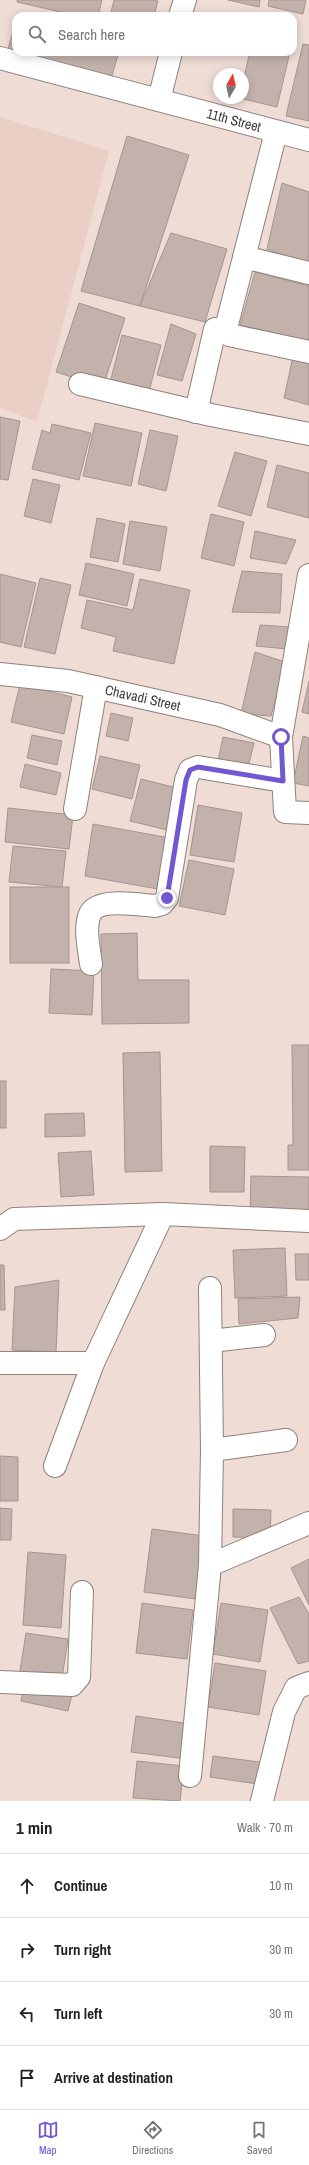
<!DOCTYPE html>
<meta charset="utf-8">
<style>
:root{--surface:#fff;--page:#f2f2f2;--text:#222;--muted:#767676;--line:#e0e0e0;--accent:#7157d1}
body{margin:0;font-family:"Archivo Narrow",sans-serif;background:var(--page);color:var(--text)}
.compass{position:absolute;left:213px;top:68px;width:36px;height:36px;border-radius:50%;background:var(--surface);box-shadow:0 2px 10px #0003;rotate:9deg}
.stop{position:absolute;width:12px;height:12px;margin:-9px;border:3px solid #7157d1;border-radius:50%;background:#fff}
.stop.end{background:#7157d1;border-color:#fff;box-shadow:0 1px 4px #0008}
.list{margin:0;padding:0;list-style:none}
h2{display:flex;justify-content:space-between;align-items:center;height:52px;margin:0;padding:0 16px;font-size:17px}
h2 small{font-size:13px;font-weight:400;color:var(--muted)}
.list li{display:grid;grid-template-columns:26px 1fr auto;gap:12px;align-items:center;box-sizing:border-box;height:64px;padding:0 16px;border-top:1px solid var(--line)}
.list b{display:block;font-size:15px;white-space:nowrap}
.list em{font-size:13px;font-style:normal;color:var(--muted)}
.icon{flex:none;width:22px;height:22px;fill:none;stroke:currentColor;stroke-width:2;stroke-linecap:round;stroke-linejoin:round}
.map{position:relative;flex:none;width:309px;height:1801px;overflow:hidden}
.search{position:absolute;background:var(--surface);box-shadow:0 2px 10px #0003;left:12px;right:12px;top:12px;height:44px;display:flex;align-items:center;gap:10px;box-sizing:border-box;padding:0 14px;border-radius:12px;color:var(--muted);font-size:15px}
.sheet{height:308px;background:var(--surface)}
nav{display:flex;justify-content:space-around;align-items:center;box-sizing:border-box;height:56px;border-top:1px solid var(--line);background:var(--surface);font-size:11px;color:var(--muted)}
nav a{display:grid;justify-items:center;gap:2px}
nav .on{color:var(--accent)}
.map>svg:first-child{display:block}
.built{fill:#e9cfc5}
.building{fill:#c3b2ab;stroke:#a5958e}
.lines{fill:none;stroke-linecap:round;stroke-linejoin:round}
.minor-casing{stroke:#91817a;stroke-width:24}
.minor{stroke:#fff;stroke-width:22}
.route{stroke:#7157d1;stroke-width:5}
.labels{text-anchor:middle;stroke-width:4;stroke-linejoin:round;paint-order:stroke}
.street-label{font-size:14px;fill:#423b38;stroke:#fbe9e2}
</style>
<div class="map">
<svg width="309" height="1801" viewBox="0 0 309 1801">
<rect width="100%" height="100%" fill="#eedcd5"/>
<polygon class="built" points="0,117 109,151 37,422 0,408"/>
<g class="building">
<polygon points="17,0 102,0 98,16 78,16 17,2"/>
<polygon points="114,0 153,0 158,1 154,16 110,16"/>
<polygon points="228,0 260,0 259,7"/>
<polygon points="269,0 306,0 303,14 268,6"/>
<polygon points="16,22 16,52 119,52 110,82 7,52"/>
<polygon points="303,44 309,45 309,121 286,116"/>
<polygon points="250,52 290,52 277,107 239,98 243,98 243,81"/>
<polygon points="127,136 189,155 140,306 81,291"/>
<polygon points="282,183 309,192 309,264 267,249"/>
<polygon points="171,233 227,249 205,322 140,306"/>
<polygon points="255,272 309,286 309,341 240,325"/>
<polygon points="79,303 125,318 103,387 56,372"/>
<polygon points="171,324 196,334 182,381 157,375"/>
<polygon points="122,335 161,345 149,392 110,383"/>
<polygon points="294,352 309,356 309,405 284,398"/>
<polygon points="0,417 20,421 8,480 0,479"/>
<polygon points="95,423 142,433 131,486 83,476"/>
<polygon points="52,424 91,433 79,480 32,469 42,430 50,433"/>
<polygon points="150,430 178,436 166,491 138,484"/>
<polygon points="235,452 267,461 251,516 218,506"/>
<polygon points="277,465 309,473 309,518 267,507"/>
<polygon points="33,479 60,485 51,523 24,516"/>
<polygon points="211,514 244,522 234,566 201,558"/>
<polygon points="97,518 125,524 118,562 90,557"/>
<polygon points="130,521 167,527 160,571 123,564"/>
<polygon points="255,531 296,540 286,564 250,558"/>
<polygon points="86,563 134,574 127,606 79,595"/>
<polygon points="242,571 282,574 280,613 232,612"/>
<polygon points="0,574 36,583 21,647 0,642"/>
<polygon points="40,578 71,585 55,654 24,647"/>
<polygon points="140,579 190,590 174,664 113,651 116,637 81,628 87,600 133,610"/>
<polygon points="260,625 290,627 287,649 256,646"/>
<polygon points="255,652 285,662 271,716 241,714"/>
<polygon points="309,681 309,714 302,712"/>
<polygon points="20,684 72,697 64,734 11,722"/>
<polygon points="111,713 133,718 128,741 106,736"/>
<polygon points="32,735 62,741 57,765 27,758"/>
<polygon points="303,736 309,738 309,786 293,783"/>
<polygon points="223,737 254,743 248,768 218,761"/>
<polygon points="100,756 140,765 132,799 92,789"/>
<polygon points="25,764 61,773 56,795 20,787"/>
<polygon points="141,779 177,788 167,830 130,821"/>
<polygon points="198,805 242,813 234,862 190,855"/>
<polygon points="8,808 73,815 69,849 5,842"/>
<polygon points="93,824 170,838 158,889 85,876"/>
<polygon points="13,846 66,851 62,887 9,882"/>
<polygon points="189,860 234,869 225,915 179,906"/>
<rect x="10" y="887" width="59" height="76"/>
<polygon points="137,933 138,980 189,980 189,1023 102,1024 101,934"/>
<polygon points="51,969 94,971 92,1015 49,1013"/>
<polygon points="292,1045 309,1045 309,1170 288,1170 288,1145 293,1145"/>
<polygon points="160,1052 162,1171 125,1172 123,1053"/>
<rect x="0" y="1081" width="6" height="47"/>
<polygon points="84,1113 85,1136 45,1137 45,1114"/>
<polygon points="210,1146 245,1147 244,1192 210,1192"/>
<polygon points="91,1151 94,1195 61,1197 58,1153"/>
<polygon points="251,1176 309,1177 309,1212 250,1214"/>
<polygon points="285,1248 287,1296 235,1298 233,1250"/>
<polygon points="295,1254 309,1254 309,1280 296,1280"/>
<polygon points="0,1265 4,1265 5,1310 0,1310"/>
<polygon points="59,1280 56,1352 12,1350 15,1287"/>
<polygon points="300,1297 298,1318 239,1324 238,1299"/>
<polygon points="0,1456 18,1457 18,1501 0,1501"/>
<polygon points="0,1508 12,1509 11,1540 0,1540"/>
<polygon points="233,1509 271,1510 270,1538 233,1537"/>
<polygon points="152,1529 204,1536 196,1599 144,1592"/>
<polygon points="28,1552 66,1555 61,1628 23,1625"/>
<polygon points="309,1559 309,1605 291,1568"/>
<polygon points="299,1597 309,1614 309,1661 298,1664 270,1608"/>
<polygon points="142,1603 193,1610 187,1659 136,1653"/>
<polygon points="221,1603 268,1610 260,1662 213,1654"/>
<polygon points="26,1633 68,1639 62,1678 19,1677"/>
<polygon points="215,1663 266,1671 259,1715 208,1707"/>
<polygon points="24,1685 73,1691 68,1711 21,1701"/>
<polygon points="136,1716 191,1724 187,1759 131,1752"/>
<polygon points="213,1756 267,1763 264,1785 210,1777"/>
<polygon points="137,1761 184,1766 180,1801 133,1798"/>
</g>
<g class="lines">
<defs>
<g id="minor">
<polyline points="180,16 185,0"/>
<path id="s1" d="M0,58L309,140"/>
<polyline points="159,100 171,52"/>
<polyline points="276,132 225,332 229,335 309,352"/>
<polyline points="244,257 309,273"/>
<polyline points="80,384 211,415 309,434"/>
<polyline points="196,412 215,329"/>
<polyline points="309,575 281,737 285,812 309,813"/>
<path id="s2" d="M0,674L68,681L220,715L281,737"/>
<polyline points="75,809 96,687"/>
<path d="M91,964C89,949 84,928 90,914C98,897 140,905 155,906L162,904L167,898L186,780L190,770L198,767L283,781"/>
<polyline points="0,1229 14,1219 163,1214"/>
<polyline points="211,1341 264,1335"/>
<polyline points="0,1363 93,1363 55,1466"/>
<polyline points="93,1363 163,1214 309,1221"/>
<polyline points="212,1450 286,1440"/>
<polyline points="210,1565 309,1523"/>
<polyline points="0,1682 72,1685 79,1677 82,1592"/>
<polyline points="190,1776 210,1565 212,1450 210,1288"/>
<polyline points="262,1801 284,1712 296,1688 309,1683"/>
</g>
</defs>
<use href="#minor" class="minor-casing"/>
<use href="#minor" class="minor"/>
</g>
<g class="lines">
<polyline class="route" points="167,898 186,780 190,770 198,767 283,781 281,737"/>
</g>
<g class="labels">
<g class="street-label">
<text dy="5" stroke="none"><textPath href="#s1" startOffset="242">11th Street</textPath></text>
<text dy="5" stroke="none"><textPath href="#s2" startOffset="145">Chavadi Street</textPath></text>
</g>
</g>
</svg>
<svg class="compass" viewBox="-18 -18 36 36"><path d="M0-13l5 13h-10z" fill="#e53935"/><path d="M0 13l5-13h-10z" fill="#767676"/></svg>
<div class="stop" style="left:281px;top:737px"></div>
<div class="stop end" style="left:167px;top:898px"></div>
<div class="search"><svg class="icon" aria-label="search" viewBox="0 0 24 24"><circle cx="10" cy="10" r="6"/><path d="M15 15l6 6"/></svg>Search here</div>
</div>
<section class="sheet">
<h2>1 min<small>Walk · 70 m</small></h2>
<ul class="list">
<li><svg class="icon" aria-label="ahead" viewBox="0 0 24 24"><path d="M12 20V5M6 11l6-6 6 6"/></svg><div><b>Continue</b></div><em>10 m</em></li>
<li><svg class="icon" aria-label="right" viewBox="0 0 24 24"><path d="M7 20v-9h11M14 6l5 5-5 5"/></svg><div><b>Turn right</b></div><em>30 m</em></li>
<li><svg class="icon" aria-label="left" viewBox="0 0 24 24"><path d="M17 20v-9H6M10 6l-5 5 5 5"/></svg><div><b>Turn left</b></div><em>30 m</em></li>
<li><svg class="icon" aria-label="arrive" viewBox="0 0 24 24"><path d="M6 21V4h12l-3 4 3 4H6"/></svg><div><b>Arrive at destination</b></div></li>
</ul>
</section>
<nav>
<a class="on"><svg class="icon" aria-label="map" viewBox="0 0 24 24"><path d="M3 6l6-2 6 2 6-2v14l-6 2-6-2-6 2zM9 4v14M15 6v14"/></svg>Map</a>
<a><svg class="icon" aria-label="directions" viewBox="0 0 24 24"><path d="M12 3l9 9-9 9-9-9zM9 14v-3h6M13 9l2 2-2 2"/></svg>Directions</a>
<a><svg class="icon" aria-label="saved" viewBox="0 0 24 24"><path d="M7 4h10v16l-5-4-5 4z"/></svg>Saved</a>
</nav>
